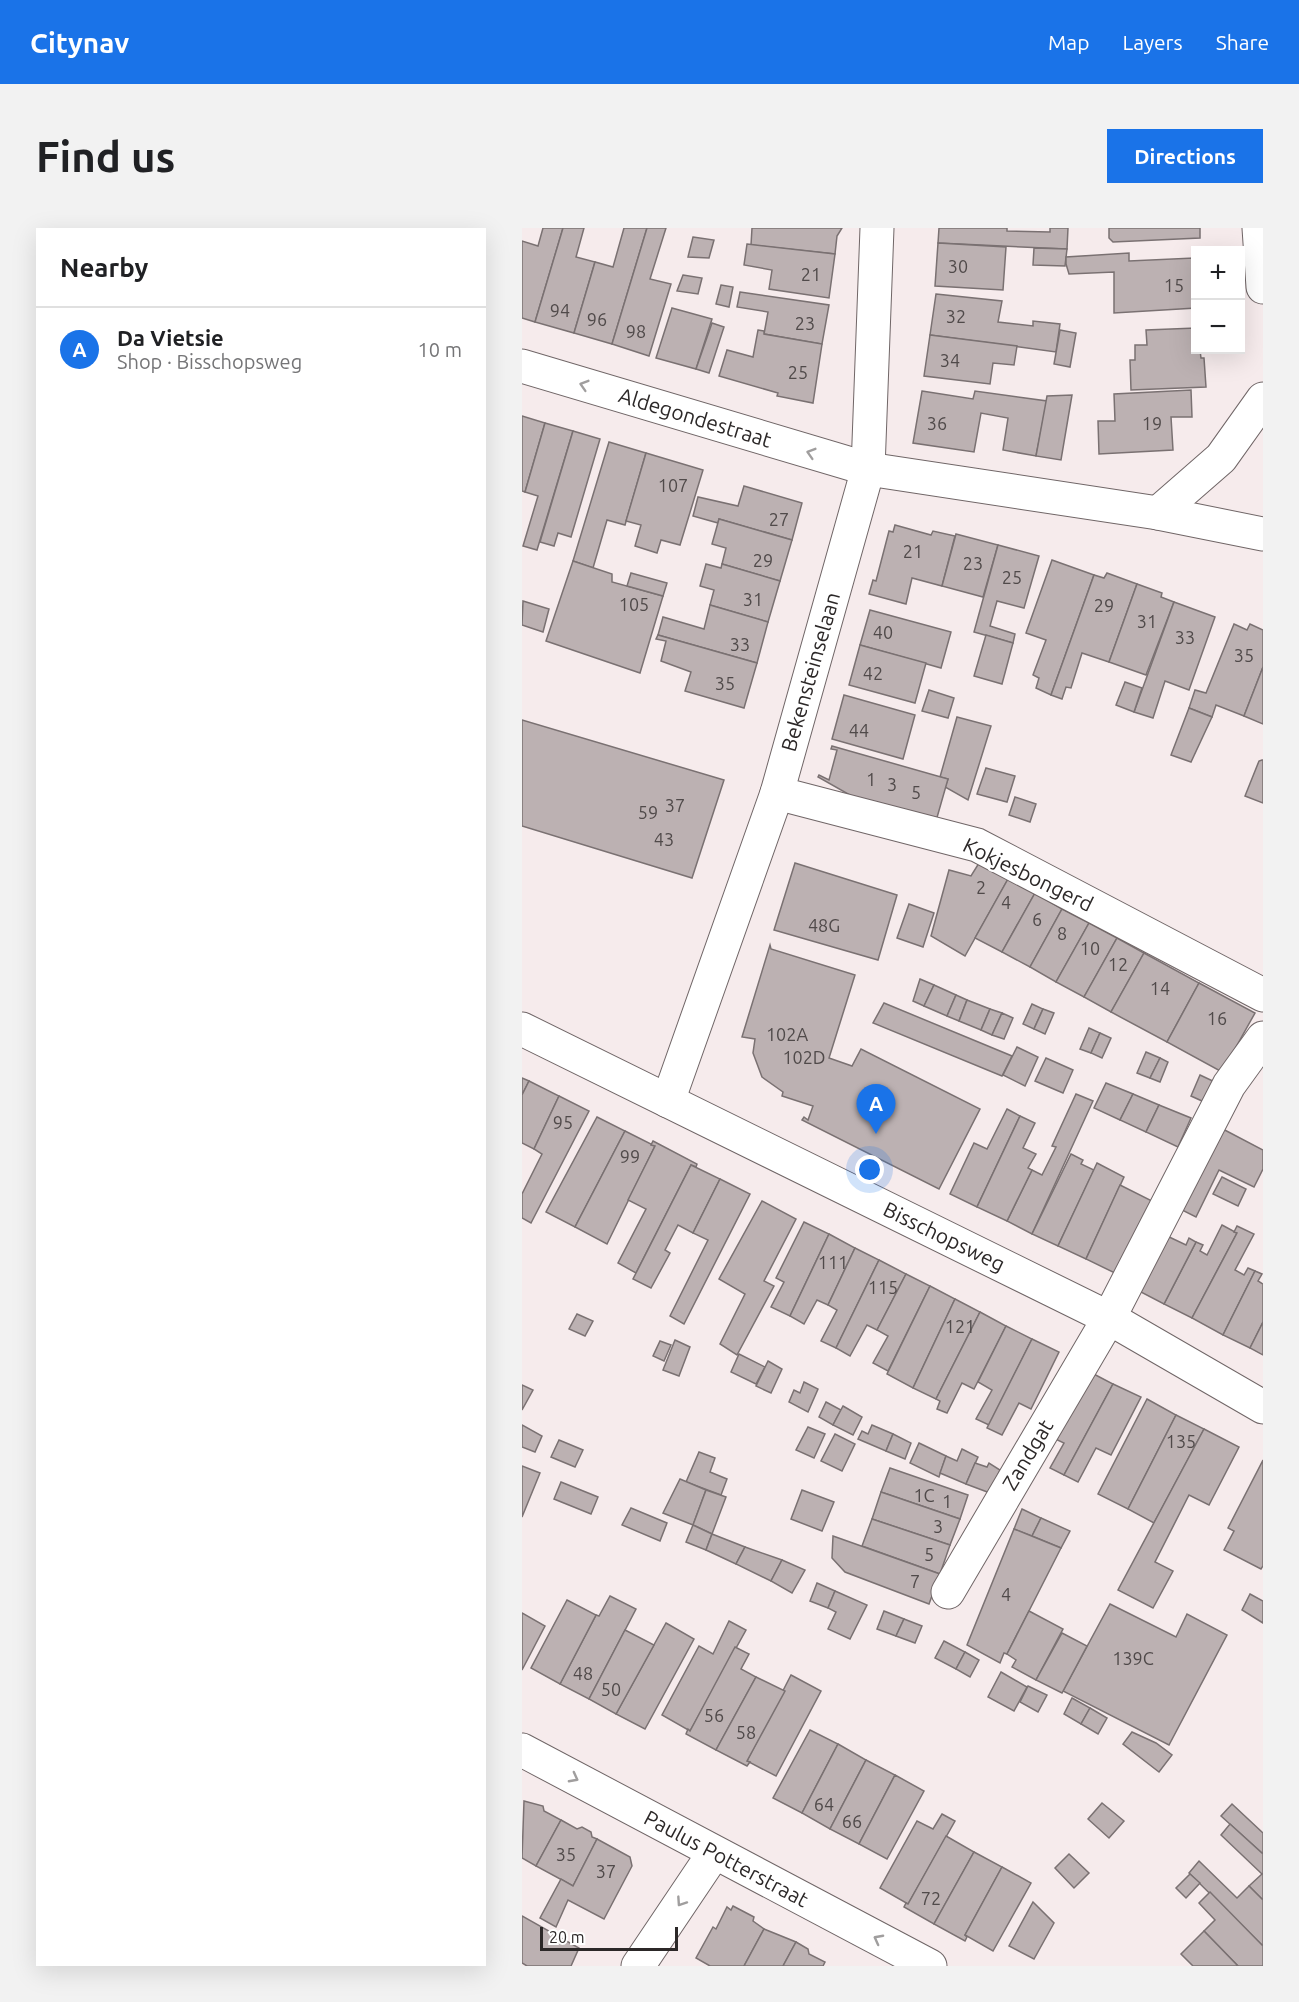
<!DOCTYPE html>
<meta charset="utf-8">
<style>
:root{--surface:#fff;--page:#f2f2f2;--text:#202124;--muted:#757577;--line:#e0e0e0;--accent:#1a73e8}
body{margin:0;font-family:Ubuntu,sans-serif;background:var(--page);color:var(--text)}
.controls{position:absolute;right:18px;top:18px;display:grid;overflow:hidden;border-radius:0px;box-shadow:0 6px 24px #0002}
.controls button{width:54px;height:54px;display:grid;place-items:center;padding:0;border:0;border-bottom:2px solid var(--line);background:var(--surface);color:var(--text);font:30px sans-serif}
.scale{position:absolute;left:18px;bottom:15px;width:138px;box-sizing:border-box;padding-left:6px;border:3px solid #2c2828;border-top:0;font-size:16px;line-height:21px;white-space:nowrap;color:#2c2828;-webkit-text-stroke:4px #fff;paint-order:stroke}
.you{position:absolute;left:348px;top:942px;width:21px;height:21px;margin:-15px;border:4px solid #fff;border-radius:50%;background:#1a73e8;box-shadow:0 0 0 9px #1a73e833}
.badge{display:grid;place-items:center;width:39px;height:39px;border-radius:50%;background:var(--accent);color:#fff;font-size:20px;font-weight:700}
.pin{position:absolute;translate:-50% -50px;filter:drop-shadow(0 2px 3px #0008)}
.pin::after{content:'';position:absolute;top:32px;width:21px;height:18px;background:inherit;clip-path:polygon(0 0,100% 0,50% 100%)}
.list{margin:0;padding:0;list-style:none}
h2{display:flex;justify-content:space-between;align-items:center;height:78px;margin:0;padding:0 24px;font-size:26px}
h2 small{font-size:20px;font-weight:400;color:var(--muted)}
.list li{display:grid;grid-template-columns:39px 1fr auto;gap:18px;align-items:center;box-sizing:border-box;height:84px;padding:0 24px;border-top:2px solid var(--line)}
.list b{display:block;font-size:22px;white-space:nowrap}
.list p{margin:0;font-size:20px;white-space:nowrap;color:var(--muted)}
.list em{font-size:20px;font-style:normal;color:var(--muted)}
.map{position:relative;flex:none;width:741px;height:1738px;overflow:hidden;border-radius:0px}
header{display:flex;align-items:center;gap:36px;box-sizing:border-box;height:84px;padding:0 30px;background:var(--accent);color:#fff}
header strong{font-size:28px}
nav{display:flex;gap:33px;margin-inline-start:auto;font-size:21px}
.intro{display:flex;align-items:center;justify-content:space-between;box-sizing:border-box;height:144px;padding:0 36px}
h1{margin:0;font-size:42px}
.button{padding:15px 27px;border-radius:0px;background:var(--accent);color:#fff;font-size:21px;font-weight:700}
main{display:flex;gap:36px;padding:0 36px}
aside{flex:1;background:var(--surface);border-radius:0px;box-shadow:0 6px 24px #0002}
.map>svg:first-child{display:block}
.building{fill:#bcb1b2;stroke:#7a7172;stroke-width:1.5}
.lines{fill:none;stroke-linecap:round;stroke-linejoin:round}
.minor-casing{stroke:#706667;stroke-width:35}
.minor{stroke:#fff;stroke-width:33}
.oneway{stroke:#a09e9e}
.labels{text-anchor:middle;stroke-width:4.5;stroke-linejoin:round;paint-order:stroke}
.number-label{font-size:18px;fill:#504a4a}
.street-label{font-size:21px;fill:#2c2828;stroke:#fff}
</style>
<header>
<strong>Citynav</strong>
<nav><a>Map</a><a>Layers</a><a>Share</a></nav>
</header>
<div class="intro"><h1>Find us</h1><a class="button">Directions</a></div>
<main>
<aside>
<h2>Nearby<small></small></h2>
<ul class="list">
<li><span class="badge">A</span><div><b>Da Vietsie</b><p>Shop · Bisschopsweg</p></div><em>10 m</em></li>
</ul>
</aside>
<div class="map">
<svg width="741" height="1738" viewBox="0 0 741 1738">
<rect width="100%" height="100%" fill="#f6ebec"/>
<g class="building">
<polygon points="21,0 41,0 13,94 0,90 0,13 16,18"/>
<polygon points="41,0 62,0 54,29 73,34 52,105 13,94"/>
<polygon points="102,0 125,0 90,116 52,105 73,34 91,39"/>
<polygon points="125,0 144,0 128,51 149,56 127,128 90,116"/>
<polygon points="230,0 320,0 315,8 313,26 229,17"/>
<polygon points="417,0 485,0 485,3 528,4 528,0 546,0 545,21 416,15"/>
<polygon points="587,0 678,0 678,10 591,14 587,10"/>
<polygon points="171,9 192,12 187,30 166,29"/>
<polygon points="416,15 484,19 481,62 413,58"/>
<polygon points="225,16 313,26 307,70 247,61 250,42 222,37"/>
<polygon points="512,20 545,21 543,38 511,37"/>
<polygon points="607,25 607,33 672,30 674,80 592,85 592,44 547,46 544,36 544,29"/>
<polygon points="161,47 180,50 176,66 155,63"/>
<polygon points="199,57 211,59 207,79 194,76"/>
<polygon points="218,64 307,77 300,116 242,106 246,84 215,79"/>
<polygon points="414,66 480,73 476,94 511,98 511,93 538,96 534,124 408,107"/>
<polygon points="150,80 190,91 174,141 134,130"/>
<polygon points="190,95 202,99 187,145 174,141"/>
<polygon points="674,100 674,122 678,122 679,130 682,130 684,159 609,162 608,132 613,132 613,117 625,117 624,102"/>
<polygon points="236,102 242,103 242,106 300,116 291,175 255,168 256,165 197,148 205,122 231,129"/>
<polygon points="538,102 554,105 548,139 532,136"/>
<polygon points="408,107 495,118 492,137 471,135 468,156 402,148"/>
<polygon points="669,162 670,189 649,189 651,222 577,226 576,193 593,193 592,166"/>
<polygon points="400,163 451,171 453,163 525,173 514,228 481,222 486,190 459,185 452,224 391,215"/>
<polygon points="550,167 539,232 514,228 525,168"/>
<polygon points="0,188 23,195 3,264 0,263"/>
<polygon points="23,195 51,203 15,322 1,318 16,268 3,264"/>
<polygon points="51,203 78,211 49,309 36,305 32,318 18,314"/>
<polygon points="87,214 124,225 103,297 85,292 71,340 51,333"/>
<polygon points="124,225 181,242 158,317 139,312 135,325 113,318 119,297 104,293"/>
<polygon points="222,258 280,275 270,312 197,291 196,295 171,288 176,269 216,278"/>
<polygon points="197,291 270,312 258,353 200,336 204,320 190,316"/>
<polygon points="373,297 409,307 411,303 433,308 420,358 390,350 384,376 347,366 351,352 354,353 367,303 371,304"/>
<polygon points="434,306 476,317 461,369 420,358"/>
<polygon points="476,317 517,328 502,380 475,373 468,398 493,406 491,415 452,404"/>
<polygon points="530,332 572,347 529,467 514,460 517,450 511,447 524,412 504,405"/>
<polygon points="51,333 90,346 90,354 141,368 118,445 24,413"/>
<polygon points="184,336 199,340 200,336 258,353 246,394 188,377 192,362 178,358"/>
<polygon points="109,345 145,355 141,368 105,358"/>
<polygon points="585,345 615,356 587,434 560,425 549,460 544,459 540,471 529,467 572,347 582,350"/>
<polygon points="615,356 640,365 639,369 652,374 624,447 587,434"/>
<polygon points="1,373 27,381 21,404 0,397"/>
<polygon points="652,374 693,389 667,462 643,453 631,490 612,484"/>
<polygon points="188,377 246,394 235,435 136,407 141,389 182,401"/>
<polygon points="348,382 429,404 419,440 338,417"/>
<polygon points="712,396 725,402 728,396 741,402 741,439 722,488 694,477 690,489 667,480 673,462 684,465"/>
<polygon points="136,407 235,435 222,480 163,463 169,444 139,433 144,413 134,411"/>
<polygon points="464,407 491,415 480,456 452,448"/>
<polygon points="338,417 404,435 393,475 327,457"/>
<polygon points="741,439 741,496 722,488"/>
<polygon points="603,454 620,460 612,484 594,477"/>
<polygon points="407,462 432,470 426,490 400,483"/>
<polygon points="322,467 393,487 381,531 310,511"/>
<polygon points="667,480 690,489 669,534 649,527"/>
<polygon points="435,489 469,498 446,572 423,559 426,551 418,549"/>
<polygon points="0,492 202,552 170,650 0,598"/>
<polygon points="310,518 426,551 414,593 379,596 296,549 297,547 307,552 315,522 309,521"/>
<polygon points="740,532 741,532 741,575 723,568 737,533"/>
<polygon points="464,540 493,548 485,574 455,566"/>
<polygon points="493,569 514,576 508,594 487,587"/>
<polygon points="273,635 375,667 356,732 252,702"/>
<polygon points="457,635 486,651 443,728 409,708 427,642 449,648"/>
<polygon points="486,651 513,665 480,724 453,710"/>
<polygon points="513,665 540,681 508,739 480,724"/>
<polygon points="387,676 412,685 401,719 375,710"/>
<polygon points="540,681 567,695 534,754 508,739"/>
<polygon points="567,695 595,710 562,769 534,754"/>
<polygon points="595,710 622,725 589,784 562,769"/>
<polygon points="248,717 249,721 333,747 307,830 330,838 339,821 458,881 417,961 280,892 282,889 286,892 291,878 260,868 261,864 240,849 231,825 233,811 220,809"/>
<polygon points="622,725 677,755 645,814 589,784"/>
<polygon points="398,751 412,757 402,778 391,773"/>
<polygon points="677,755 733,785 700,844 645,814"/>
<polygon points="412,757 434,767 425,788 402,778"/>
<polygon points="434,767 445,772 437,793 425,788"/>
<polygon points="445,772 468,781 459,802 437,793"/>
<polygon points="362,775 490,828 480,848 351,795"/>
<polygon points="510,776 521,781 512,801 501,796"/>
<polygon points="468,781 480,785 470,807 459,802"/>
<polygon points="521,781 532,785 523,806 512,801"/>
<polygon points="480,785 491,790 482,811 470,807"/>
<polygon points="567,800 578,805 569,825 558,821"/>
<polygon points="578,805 589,810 580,830 569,825"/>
<polygon points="495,819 516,829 503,858 481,847"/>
<polygon points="624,824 638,830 628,850 615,845"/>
<polygon points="524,830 551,842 541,865 513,853"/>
<polygon points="638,830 646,834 638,854 628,850"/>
<polygon points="678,847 693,854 680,873 669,868"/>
<polygon points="0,850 7,853 0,867"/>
<polygon points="7,853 37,868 12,921 0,915 0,867"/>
<polygon points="584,855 611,866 598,892 572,880"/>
<polygon points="554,866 571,873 510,1006 485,993 510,942 520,947 534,919 530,918"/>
<polygon points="611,866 637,877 624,904 598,892"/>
<polygon points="37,868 67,883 9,995 0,990 0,966 20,926 12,921"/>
<polygon points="637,877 669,890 656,919 624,904"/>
<polygon points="485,881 498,888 455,979 428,966 452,915 465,921"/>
<polygon points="498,888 513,895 501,920 514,926 506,940 510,942 485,993 455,979"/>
<polygon points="75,889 103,903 53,999 24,984"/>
<polygon points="697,899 741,922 741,941 732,959 697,942 674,989 656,980"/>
<polygon points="103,903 133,918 85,1016 53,999"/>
<polygon points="131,913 175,936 174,939 169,937 114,1045 96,1035 124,981 106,972 133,918 129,917"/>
<polygon points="549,926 561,932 559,936 572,942 536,1018 510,1006"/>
<polygon points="575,935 602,949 564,1031 536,1018"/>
<polygon points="169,937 198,951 171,1005 156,997 143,1022 148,1025 129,1060 111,1051"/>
<polygon points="700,949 724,961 716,978 691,966"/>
<polygon points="198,951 228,966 162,1096 148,1088 186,1012 171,1005"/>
<polygon points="598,957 630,973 595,1046 564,1031"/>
<polygon points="240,973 274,991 242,1053 252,1058 215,1127 198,1116 223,1066 197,1051"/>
<polygon points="282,994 307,1006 268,1088 249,1079 262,1054 254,1050"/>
<polygon points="700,997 715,1005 670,1090 642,1076 674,1014 681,1017 678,1023 685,1027"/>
<polygon points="715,998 732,1006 713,1042 722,1047 726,1040 733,1043 701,1107 670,1090 715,1005 712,1004"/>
<polygon points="307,1006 333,1020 306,1077 295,1072 282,1096 268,1088"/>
<polygon points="643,1007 664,1017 667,1010 674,1014 642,1076 615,1062"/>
<polygon points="333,1020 357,1032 314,1120 299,1113 315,1082 306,1077"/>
<polygon points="357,1032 384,1046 355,1102 345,1097 328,1128 314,1120"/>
<polygon points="733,1043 740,1046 736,1053 741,1056 741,1094 728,1120 701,1107"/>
<polygon points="384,1046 408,1058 366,1143 351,1135 366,1108 355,1102"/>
<polygon points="408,1058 433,1071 391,1160 365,1146"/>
<polygon points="433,1071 458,1084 414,1171 391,1160"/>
<polygon points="458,1084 484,1098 452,1161 440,1155 425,1185 415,1181 418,1173 414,1171"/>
<polygon points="55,1086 71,1093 63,1108 47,1101"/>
<polygon points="741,1094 741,1127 728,1120"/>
<polygon points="484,1098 510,1111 467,1197 454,1191 470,1162 456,1154"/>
<polygon points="510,1111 537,1124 509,1181 497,1175 480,1207 465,1200"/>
<polygon points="153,1112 168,1119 157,1148 141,1142"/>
<polygon points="138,1113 149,1117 142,1133 131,1128"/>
<polygon points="217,1126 243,1139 234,1156 209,1144"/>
<polygon points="246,1133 260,1141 249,1165 234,1158"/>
<polygon points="566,1143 591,1156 542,1247 528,1240 542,1215 527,1208"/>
<polygon points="282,1154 296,1161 286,1184 267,1174 272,1162 278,1165"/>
<polygon points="591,1156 619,1169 589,1227 574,1220 556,1254 542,1247"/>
<polygon points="0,1157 11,1162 0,1182"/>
<polygon points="625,1171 654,1187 606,1281 576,1266"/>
<polygon points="304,1174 319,1182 311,1197 297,1189"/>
<polygon points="321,1178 340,1189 331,1207 311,1197"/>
<polygon points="654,1187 682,1201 632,1295 606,1281"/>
<polygon points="0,1197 20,1208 13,1224 0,1219"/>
<polygon points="350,1197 371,1206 364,1223 336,1211 340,1203 346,1206"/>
<polygon points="286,1199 303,1206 292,1230 274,1222"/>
<polygon points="682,1201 717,1219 687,1277 667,1267 633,1334 651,1343 631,1380 596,1362"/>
<polygon points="313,1206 333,1216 320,1243 299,1233"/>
<polygon points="371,1206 389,1215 383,1231 364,1223"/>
<polygon points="37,1212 61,1222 53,1239 29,1229"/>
<polygon points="397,1215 424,1228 417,1249 388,1235"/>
<polygon points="440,1221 456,1229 444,1256 418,1245 424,1228 435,1233"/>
<polygon points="177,1224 193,1230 188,1244 205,1251 199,1267 164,1254"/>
<polygon points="741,1232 741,1338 739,1341 702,1322 712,1303 706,1300"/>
<polygon points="453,1235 465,1239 467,1235 478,1242 468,1265 444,1256"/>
<polygon points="0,1238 18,1245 0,1289"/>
<polygon points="368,1240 446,1267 438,1291 359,1264"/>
<polygon points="158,1251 184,1262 171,1297 141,1285"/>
<polygon points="39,1254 76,1269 69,1286 32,1271"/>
<polygon points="184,1262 204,1269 190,1306 171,1297"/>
<polygon points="280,1262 312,1274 300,1303 269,1291"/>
<polygon points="359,1264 438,1291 428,1317 350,1291"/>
<polygon points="109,1280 145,1295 138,1313 100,1297"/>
<polygon points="500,1281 519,1290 510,1308 492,1301"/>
<polygon points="519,1290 548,1303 539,1320 510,1308"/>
<polygon points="350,1291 428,1317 418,1346 340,1318"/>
<polygon points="171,1297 190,1306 184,1322 164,1314"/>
<polygon points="492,1301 539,1320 485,1426 482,1425 478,1435 445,1417"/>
<polygon points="190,1306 223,1319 214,1336 184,1322"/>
<polygon points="311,1308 418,1346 407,1376 323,1344 310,1330"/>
<polygon points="223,1319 260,1332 249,1353 214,1336"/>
<polygon points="260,1332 283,1342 270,1365 249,1353"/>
<polygon points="295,1355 313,1363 306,1380 288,1373"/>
<polygon points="313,1363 345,1377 328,1411 306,1401 314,1384 306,1380"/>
<polygon points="728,1366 741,1373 741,1395 720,1382"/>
<polygon points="88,1368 114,1381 67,1471 38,1456 74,1387 77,1388"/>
<polygon points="45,1372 74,1387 38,1456 9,1440"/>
<polygon points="588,1376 654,1409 665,1386 705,1407 647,1517 541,1463"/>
<polygon points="362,1383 382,1391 374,1408 355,1401"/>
<polygon points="507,1383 541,1401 514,1452 490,1439 494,1432 485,1426"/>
<polygon points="0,1385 23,1398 0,1442"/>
<polygon points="382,1391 400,1398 393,1415 374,1408"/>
<polygon points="207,1393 224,1402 168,1503 140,1487 177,1418 191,1426"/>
<polygon points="144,1395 172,1411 123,1501 94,1486"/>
<polygon points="103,1402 132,1417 94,1486 67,1471"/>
<polygon points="540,1405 565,1418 540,1465 514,1452"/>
<polygon points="422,1413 443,1424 434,1441 413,1430"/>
<polygon points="213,1419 227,1426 219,1441 234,1449 194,1522 164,1506 166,1501 168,1503"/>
<polygon points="443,1424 457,1432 448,1449 434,1441"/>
<polygon points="479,1444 505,1459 492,1483 466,1469"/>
<polygon points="269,1447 299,1463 254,1548 225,1533"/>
<polygon points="234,1449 263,1463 225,1533 228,1534 225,1538 194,1522"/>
<polygon points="506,1458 525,1467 516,1484 498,1474"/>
<polygon points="550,1470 568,1480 559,1496 542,1486"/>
<polygon points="568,1480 585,1490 576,1506 559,1496"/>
<polygon points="288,1502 316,1516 280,1585 251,1570"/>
<polygon points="610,1504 634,1515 650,1527 637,1544 601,1516"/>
<polygon points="316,1516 344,1532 308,1601 280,1585"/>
<polygon points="344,1532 373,1547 337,1616 308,1601"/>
<polygon points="373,1547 402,1563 365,1631 337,1616"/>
<polygon points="2,1573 21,1578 22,1583 39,1592 14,1638 0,1630"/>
<polygon points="580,1575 602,1593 587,1610 566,1591"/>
<polygon points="710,1576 741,1605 741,1626 699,1588"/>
<polygon points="420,1586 433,1593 386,1676 358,1660 395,1593 411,1601"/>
<polygon points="39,1592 55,1601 60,1599 69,1604 70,1609 75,1611 51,1658 14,1638"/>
<polygon points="708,1596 741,1626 741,1672 727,1658 740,1646 699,1607"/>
<polygon points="424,1608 452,1624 412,1696 382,1679 384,1675 386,1676"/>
<polygon points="75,1611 108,1629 110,1638 82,1691 46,1672 34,1699 18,1690 39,1651 51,1658"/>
<polygon points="452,1624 480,1639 443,1707 445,1709 443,1713 412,1696"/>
<polygon points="547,1626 567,1645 552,1660 533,1640"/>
<polygon points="677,1633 715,1670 727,1658 741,1672 741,1718 667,1645"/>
<polygon points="480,1639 509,1655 471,1723 443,1707"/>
<polygon points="668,1646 678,1655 664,1670 654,1660"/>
<polygon points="688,1664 741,1718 741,1738 716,1738 682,1703 693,1692 677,1675"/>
<polygon points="511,1674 532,1695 512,1731 487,1718"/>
<polygon points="211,1678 232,1689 231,1693 242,1701 222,1738 188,1738 174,1730 191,1699 194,1701 205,1679 209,1682"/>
<polygon points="0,1688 57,1720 49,1738 5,1738 0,1735"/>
<polygon points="242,1701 274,1714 261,1738 222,1738"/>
<polygon points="682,1703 716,1738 671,1738 659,1726"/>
<polygon points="274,1714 286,1721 287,1726 303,1734 301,1738 261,1738"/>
</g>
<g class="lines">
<defs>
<g id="minor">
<polyline points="737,0 741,59"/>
<polyline points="0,138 346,241 636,285 741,306"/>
<polyline points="636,285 699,230 741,171"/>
<polyline points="255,565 455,617 741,767"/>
<polyline points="0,801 587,1090 741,1179"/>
<polyline points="146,873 255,565 346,241 355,0"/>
<polyline points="426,1364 587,1090 707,857 741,810"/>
<polyline points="0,1522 408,1738"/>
<polyline points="116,1738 192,1625"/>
</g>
</defs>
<use href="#minor" class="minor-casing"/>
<use href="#minor" class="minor"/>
</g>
<defs><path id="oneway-chevron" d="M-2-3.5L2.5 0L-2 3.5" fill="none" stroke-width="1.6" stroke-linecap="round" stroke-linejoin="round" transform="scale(1.5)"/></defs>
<g class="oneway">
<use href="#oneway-chevron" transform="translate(62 157) rotate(-163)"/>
<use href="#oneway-chevron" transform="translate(289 225) rotate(-163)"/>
<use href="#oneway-chevron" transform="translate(52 1550) rotate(28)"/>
<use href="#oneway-chevron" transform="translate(159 1674) rotate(124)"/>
<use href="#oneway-chevron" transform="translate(356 1711) rotate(-152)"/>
</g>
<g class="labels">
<g class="number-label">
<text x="436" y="45">30</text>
<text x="289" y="53">21</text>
<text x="652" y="64">15</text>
<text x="38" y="89">94</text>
<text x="434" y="95">32</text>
<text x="75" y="98">96</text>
<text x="283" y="102">23</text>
<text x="114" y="110">98</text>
<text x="428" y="139">34</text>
<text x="276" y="151">25</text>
<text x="415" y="202">36</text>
<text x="630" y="202">19</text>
<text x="151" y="264">107</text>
<text x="257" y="298">27</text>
<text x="391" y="330">21</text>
<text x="241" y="339">29</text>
<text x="451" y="342">23</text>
<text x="490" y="356">25</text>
<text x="231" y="378">31</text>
<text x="112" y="383">105</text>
<text x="582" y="384">29</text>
<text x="625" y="400">31</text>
<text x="361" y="411">40</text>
<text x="663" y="416">33</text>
<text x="218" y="423">33</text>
<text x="722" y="434">35</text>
<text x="351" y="452">42</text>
<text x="203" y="462">35</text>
<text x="337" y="509">44</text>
<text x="349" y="558">1</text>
<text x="370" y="563">3</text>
<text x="394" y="571">5</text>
<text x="153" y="584">37</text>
<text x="126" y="591">59</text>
<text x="142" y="618">43</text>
<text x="459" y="666">2</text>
<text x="484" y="681">4</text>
<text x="515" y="698">6</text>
<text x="302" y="704">48G</text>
<text x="540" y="712">8</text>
<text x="568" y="727">10</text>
<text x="596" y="743">12</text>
<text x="638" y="767">14</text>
<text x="695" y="797">16</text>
<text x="265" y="813">102A</text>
<text x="282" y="836">102D</text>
<text x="41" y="901">95</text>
<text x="108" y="935">99</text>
<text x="311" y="1041">111</text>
<text x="361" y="1066">115</text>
<text x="438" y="1105">121</text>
<text x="659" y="1220">135</text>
<text x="402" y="1274">1C</text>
<text x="425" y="1280">1</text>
<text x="416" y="1305">3</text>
<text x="407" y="1333">5</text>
<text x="393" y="1360">7</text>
<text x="484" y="1373">4</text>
<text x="611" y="1437">139C</text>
<text x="61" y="1452">48</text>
<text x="89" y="1468">50</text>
<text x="192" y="1494">56</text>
<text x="224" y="1511">58</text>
<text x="302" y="1583">64</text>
<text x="330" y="1600">66</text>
<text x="44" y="1633">35</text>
<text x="84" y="1650">37</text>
<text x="409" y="1677">72</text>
</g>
<g class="street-label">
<text transform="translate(173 190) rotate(17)" y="7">Aldegondestraat</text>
<text transform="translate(289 444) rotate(-74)" y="7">Bekensteinselaan</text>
<text transform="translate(506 647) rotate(26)" y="7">Kokjesbongerd</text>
<text transform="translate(422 1009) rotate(26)" y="7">Bisschopsweg</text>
<text transform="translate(506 1227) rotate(-59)" y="7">Zandgat</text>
<text transform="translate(204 1631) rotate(28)" y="7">Paulus Potterstraat</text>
</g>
</g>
</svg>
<div class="controls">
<button>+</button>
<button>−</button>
</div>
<div class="scale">20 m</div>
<div class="you"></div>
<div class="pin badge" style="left:354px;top:906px">A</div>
</div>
</main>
